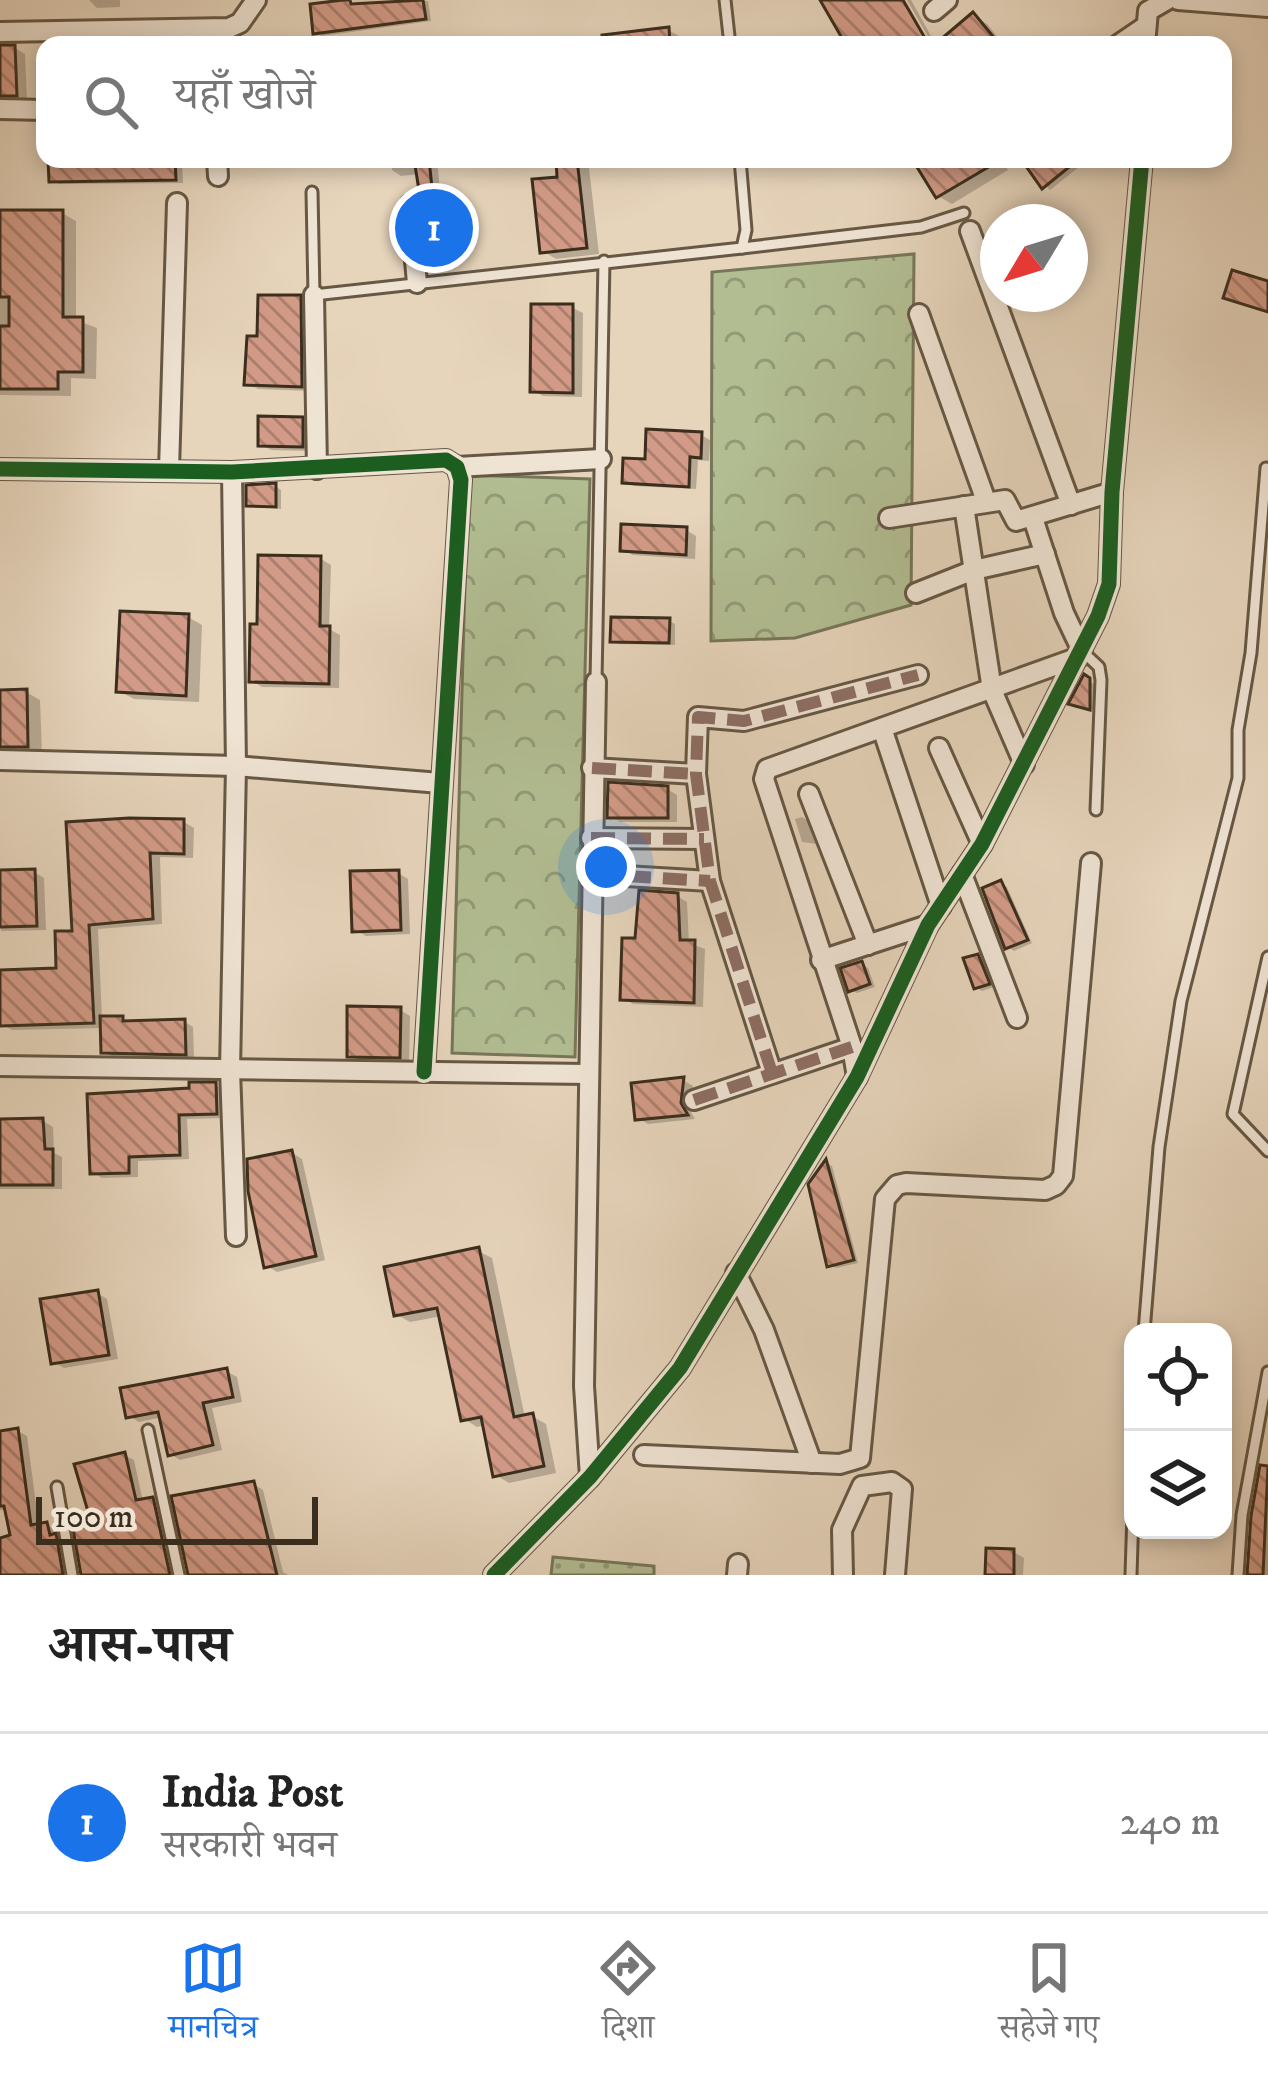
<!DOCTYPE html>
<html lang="hi">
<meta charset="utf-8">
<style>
:root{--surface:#fff;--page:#f2f2f2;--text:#222;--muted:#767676;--line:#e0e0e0;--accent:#1a73e8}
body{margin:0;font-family:"IM FELL DW Pica","Noto Serif Devanagari",serif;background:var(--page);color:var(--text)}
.controls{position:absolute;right:36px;bottom:36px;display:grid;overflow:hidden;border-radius:24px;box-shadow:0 6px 18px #0003}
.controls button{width:108px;height:108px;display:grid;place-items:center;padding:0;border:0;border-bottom:3px solid var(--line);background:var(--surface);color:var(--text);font:60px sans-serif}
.compass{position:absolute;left:980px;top:204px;width:108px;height:108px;border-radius:50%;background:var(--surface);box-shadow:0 6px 18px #0003;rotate:232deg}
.scale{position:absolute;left:36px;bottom:30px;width:282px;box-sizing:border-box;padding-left:12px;border:6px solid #3b2e1d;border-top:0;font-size:33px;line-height:42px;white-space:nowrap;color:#3b2e1d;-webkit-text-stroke:9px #efe3d3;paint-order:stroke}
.you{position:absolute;left:606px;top:867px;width:42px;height:42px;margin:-30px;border:9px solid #fff;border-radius:50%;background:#1a73e8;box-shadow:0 0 0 18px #1a73e833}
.badge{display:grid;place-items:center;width:78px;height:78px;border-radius:50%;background:var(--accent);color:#fff;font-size:39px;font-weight:700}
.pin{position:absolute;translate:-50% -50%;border:6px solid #fff;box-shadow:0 3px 12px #0006}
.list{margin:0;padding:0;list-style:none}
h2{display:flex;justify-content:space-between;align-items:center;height:156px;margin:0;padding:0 48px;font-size:51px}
h2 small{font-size:39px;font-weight:400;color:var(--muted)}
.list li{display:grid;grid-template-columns:78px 1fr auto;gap:36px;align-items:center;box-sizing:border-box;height:180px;padding:0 48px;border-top:3px solid var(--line)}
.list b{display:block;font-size:45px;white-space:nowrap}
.list p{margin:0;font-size:39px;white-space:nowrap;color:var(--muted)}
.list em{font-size:39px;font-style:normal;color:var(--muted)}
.icon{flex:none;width:66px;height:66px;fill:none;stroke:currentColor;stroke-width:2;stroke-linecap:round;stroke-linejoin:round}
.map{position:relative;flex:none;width:1268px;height:1575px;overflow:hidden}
.search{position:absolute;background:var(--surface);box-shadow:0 6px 18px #0003;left:36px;right:36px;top:36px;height:132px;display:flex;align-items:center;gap:30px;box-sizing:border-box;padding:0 42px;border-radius:24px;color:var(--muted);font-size:45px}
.sheet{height:336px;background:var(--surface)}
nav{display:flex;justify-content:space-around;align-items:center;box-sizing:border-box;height:168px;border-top:3px solid var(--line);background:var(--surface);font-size:33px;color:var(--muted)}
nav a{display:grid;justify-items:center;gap:6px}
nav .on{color:var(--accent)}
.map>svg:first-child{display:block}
.grass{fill:url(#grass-dots);stroke:#767658;stroke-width:3}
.forest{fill:url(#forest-crowns);stroke:#767658;stroke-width:3}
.shadow{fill:#0003}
.building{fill:url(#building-back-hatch);stroke:#3b2e1d;stroke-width:3}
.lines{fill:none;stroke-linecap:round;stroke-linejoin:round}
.service-casing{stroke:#665844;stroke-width:15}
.minor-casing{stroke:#665844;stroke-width:24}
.service{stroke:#efe3d3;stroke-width:9}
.minor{stroke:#efe3d3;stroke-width:18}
.quiet{stroke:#8d6e63;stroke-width:12;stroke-dasharray:24 12;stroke-linecap:butt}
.cycleway-casing{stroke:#efe3d3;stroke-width:22}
.cycleway{stroke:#1b5e20;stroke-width:15}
</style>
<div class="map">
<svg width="1268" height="1575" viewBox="0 0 1268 1575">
<defs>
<pattern id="grass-dots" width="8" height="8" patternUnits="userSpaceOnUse" patternTransform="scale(3)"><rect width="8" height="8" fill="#b2bd92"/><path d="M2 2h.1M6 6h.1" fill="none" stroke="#929a77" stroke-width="1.8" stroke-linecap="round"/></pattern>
<pattern id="forest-crowns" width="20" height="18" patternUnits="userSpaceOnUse" patternTransform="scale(3)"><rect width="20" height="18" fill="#b2bd92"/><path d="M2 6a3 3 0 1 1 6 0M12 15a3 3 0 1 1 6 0" fill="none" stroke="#929a77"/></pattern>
<pattern id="building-back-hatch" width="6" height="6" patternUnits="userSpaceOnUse" patternTransform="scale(3)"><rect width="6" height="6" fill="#d39b87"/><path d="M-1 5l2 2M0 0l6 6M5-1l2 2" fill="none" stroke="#ac7f6e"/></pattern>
</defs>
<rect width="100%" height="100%" fill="#e6d4bb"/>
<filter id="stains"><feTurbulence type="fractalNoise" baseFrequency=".00167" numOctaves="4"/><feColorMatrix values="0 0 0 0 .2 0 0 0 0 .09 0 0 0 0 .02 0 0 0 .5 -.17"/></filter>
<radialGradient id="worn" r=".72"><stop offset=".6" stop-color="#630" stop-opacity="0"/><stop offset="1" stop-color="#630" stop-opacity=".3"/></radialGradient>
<polygon class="grass" points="553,1557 654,1566 654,1575 551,1575"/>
<g class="forest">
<polygon points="914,254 911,605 795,638 711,641 712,272"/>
<polygon points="468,475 590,479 575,1057 452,1053"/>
</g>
<g class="shadow">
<polygon points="89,0 120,0 120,7 97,8"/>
<polygon points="404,0 428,1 431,21 322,36 316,32 349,2 357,7"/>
<polygon points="907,0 911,0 936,45 933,45"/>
<polygon points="973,16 987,24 1004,45 939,45"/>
<polygon points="668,30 681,37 682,45 551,45"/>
<polygon points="0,48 15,48 25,54 27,100 0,103"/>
<polygon points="51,159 182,159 183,183 59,184 52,180"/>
<polygon points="391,159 437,159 440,191 447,195 456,268 443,270 434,265 420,174 401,176 392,170"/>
<polygon points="559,159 663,159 589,168 599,254 556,259 543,251 560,179"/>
<polygon points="915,159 1002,159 1008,170 952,204 938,196"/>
<polygon points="1025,159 1087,159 1088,160 1050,190"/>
<polygon points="0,213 62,213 76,221 76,320 97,328 96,379 71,378 71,396 0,395"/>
<polygon points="300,298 310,304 311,391 258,389 247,383 260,340"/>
<polygon points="573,308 583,313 582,397 543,396 533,390"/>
<polygon points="302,420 312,426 312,451 271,450 261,444"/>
<polygon points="701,435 710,440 709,461 698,460 696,489 634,486 625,482"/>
<polygon points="275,486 281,490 281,509 249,505"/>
<polygon points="686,530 696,536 695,559 633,555 623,549"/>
<polygon points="321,559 331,565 329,629 340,635 339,688 262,687 252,681 260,627"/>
<polygon points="188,617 202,625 199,702 134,699 119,691"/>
<polygon points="669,621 675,624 675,645 619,644 613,640"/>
<polygon points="1085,678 1095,685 1095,711 1078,706"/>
<polygon points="26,692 40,700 42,754 0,763 0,693"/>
<polygon points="667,789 677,795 677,822 620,822 610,816"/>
<polygon points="802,817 808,821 817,844 802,842 795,819"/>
<polygon points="184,822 194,828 193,858 160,857 162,924 98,929 102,1019 122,1019 131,1024 185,1022 193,1027 194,1058 113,1057 104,1052 103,1028 12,1030 1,1024 0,973 59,971 75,934 69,825"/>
<polygon points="34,872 44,878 46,930 1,931 0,873"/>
<polygon points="398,873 408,879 410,934 366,936 355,930"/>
<polygon points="1001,884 1007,887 1032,943 1014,951 1008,947"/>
<polygon points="677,896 687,902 689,943 705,949 703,1007 633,1004 623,998 638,941"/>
<polygon points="978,957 984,960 994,987 982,991 976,987"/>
<polygon points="861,964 868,968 875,987 857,993 851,990"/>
<polygon points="400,1010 410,1016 409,1062 360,1061 350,1055"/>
<polygon points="683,1080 693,1086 690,1111 695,1119 648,1124 638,1118"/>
<polygon points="215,1085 225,1091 226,1118 187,1119 189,1159 138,1161 138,1177 102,1178 93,1173"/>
<polygon points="43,1121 53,1127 54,1153 62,1157 62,1189 0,1189 0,1122"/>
<polygon points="292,1153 302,1159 325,1260 277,1272 267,1266"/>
<polygon points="827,1163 832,1166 858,1263 836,1268 830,1265 811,1185"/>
<polygon points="478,1251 492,1258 525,1418 532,1416 546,1424 556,1473 509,1483 496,1475 485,1425 477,1427 464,1419 442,1316 410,1322 397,1315"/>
<polygon points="97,1293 107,1299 118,1359 64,1368 54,1362"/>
<polygon points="226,1371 237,1377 242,1402 212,1408 222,1450 180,1460 170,1454 162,1417 139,1422 129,1416"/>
<polygon points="18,1431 27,1436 39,1527 47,1525 56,1530 57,1538 64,1542 70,1575 0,1575 0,1541 13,1538 7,1510 0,1510 0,1434"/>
<polygon points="124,1455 134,1460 143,1502 153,1500 162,1505 177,1575 84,1575 95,1527"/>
<polygon points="1263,1468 1268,1468 1268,1575 1248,1575"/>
<polygon points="253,1484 263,1490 283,1572 288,1575 191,1575"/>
<polygon points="1014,1552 1024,1558 1023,1575 988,1575"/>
</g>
<g class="building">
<polygon points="343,0 350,0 351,4 423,0 426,19 313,34 310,4"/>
<polygon points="820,0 903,0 929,45 846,45"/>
<polygon points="973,12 1000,45 934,45"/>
<polygon points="669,27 670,45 603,45 602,35"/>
<polygon points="0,45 15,45 17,96 0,96"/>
<polygon points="48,159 175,159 176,180 49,182"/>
<polygon points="414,159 429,159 432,188 438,187 448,264 431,266"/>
<polygon points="556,159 577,159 587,248 540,253 532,179 557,177"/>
<polygon points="912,159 1002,159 936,198"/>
<polygon points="1021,159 1079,159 1042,189"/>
<polygon points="0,210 63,210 63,317 83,317 83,372 58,372 58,389 0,389 0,326 9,326 9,297 0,297"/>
<polygon points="1232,270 1268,281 1268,312 1223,298"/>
<polygon points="258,295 301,295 302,387 244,385 247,336 257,336"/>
<polygon points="531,304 573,304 573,393 530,392"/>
<polygon points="258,416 303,417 303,447 258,446"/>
<polygon points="646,429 702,432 701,458 690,457 689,487 622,483 623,458 645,459"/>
<polygon points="276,483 276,507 246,506 246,485"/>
<polygon points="621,524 687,527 686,555 620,551"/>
<polygon points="258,555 321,556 320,626 330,626 329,684 249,682 250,624 257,624"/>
<polygon points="120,611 189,614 186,696 116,692"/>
<polygon points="611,617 670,618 669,643 610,642"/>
<polygon points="1084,674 1090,678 1090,710 1068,704"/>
<polygon points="27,689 28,747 0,747 0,690"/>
<polygon points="608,782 668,786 668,818 607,818"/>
<polygon points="129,818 184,819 184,854 150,853 153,919 89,925 94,1023 0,1026 0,970 56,968 55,931 72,931 66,822"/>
<polygon points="35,869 37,926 0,927 0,870"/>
<polygon points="399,870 401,930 352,932 350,871"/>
<polygon points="1001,880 1028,940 1005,949 982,888"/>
<polygon points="639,890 678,893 680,940 695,940 694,1003 620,1000 622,938 635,938"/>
<polygon points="978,954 990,984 974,989 963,958"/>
<polygon points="862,961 870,984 848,992 840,968"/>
<polygon points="347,1006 401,1007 400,1058 347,1057"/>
<polygon points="100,1016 123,1016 123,1021 185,1019 186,1055 101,1053"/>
<polygon points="684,1077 681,1103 688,1115 635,1120 631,1083"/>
<polygon points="189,1082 216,1082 217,1114 179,1115 180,1155 129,1157 129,1173 90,1174 87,1094 189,1088"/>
<polygon points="43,1118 45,1149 53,1149 53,1185 0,1185 0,1119"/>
<polygon points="292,1150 316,1256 264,1268 248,1191 247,1159"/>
<polygon points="826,1159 854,1260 827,1267 808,1184"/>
<polygon points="479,1247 514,1417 533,1413 544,1466 493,1477 481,1417 461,1421 437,1308 394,1316 384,1267"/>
<polygon points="98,1290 109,1355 51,1364 40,1299"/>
<polygon points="227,1368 233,1397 203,1403 213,1445 168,1456 158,1412 126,1418 120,1388"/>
<polygon points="18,1428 31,1525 47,1522 50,1535 56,1533 63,1575 0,1575 0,1538 10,1535 4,1506 0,1506 0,1431"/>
<polygon points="125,1452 136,1500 153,1497 170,1575 81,1575 73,1529 92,1525 74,1464"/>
<polygon points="1260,1465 1268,1466 1263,1575 1247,1575 1251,1516"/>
<polygon points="254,1481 277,1575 188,1575 171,1496"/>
<polygon points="986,1548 1014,1549 1014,1575 985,1575"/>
</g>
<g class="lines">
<defs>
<g id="service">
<polyline points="725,0 730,45"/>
<polyline points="312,192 314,295 742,248 746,230 740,159"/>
<polyline points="742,248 921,227 964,213"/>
<polyline points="1082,651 1099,667 1101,680 1096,810"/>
<polyline points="596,681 604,261"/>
<polyline points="1268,957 1233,1114 1268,1151"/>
<polyline points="1144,1332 1159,1147 1181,1001 1238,778 1238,730 1251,653 1266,468"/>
<polyline points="148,1430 179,1575"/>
<polyline points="57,1487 72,1575"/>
<polyline points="1131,1575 1133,1512"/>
<polyline points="1238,1575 1242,1515 1268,1372"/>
</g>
<g id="minor">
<polyline points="1178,0 1268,7"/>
<polyline points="934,11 947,0"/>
<polyline points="0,32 229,28 240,23 256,0"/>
<polyline points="1118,45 1146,26"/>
<polyline points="1145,45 1148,11 1167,0"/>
<polyline points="0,109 45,110"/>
<polyline points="217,159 218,176"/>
<polyline points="410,205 417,283"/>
<polyline points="970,231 1071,505"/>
<polyline points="314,295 317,469"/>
<polyline points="919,314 986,501"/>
<polyline points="457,467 601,459"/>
<polyline points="0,469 232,472 446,460 457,467 461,480 424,1072"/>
<polyline points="169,470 177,203"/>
<polyline points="232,472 236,766 230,1070 236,1236"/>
<polyline points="964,506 992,690 1024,764"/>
<polyline points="889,518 1005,500 1016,521 1112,492"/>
<polyline points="1033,518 1064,613 1082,651"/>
<polyline points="916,593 974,570 1045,554"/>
<polyline points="882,728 941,906"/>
<polyline points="939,748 982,844"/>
<polyline points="0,760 236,766 440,783"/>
<polyline points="592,768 696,774"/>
<polyline points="809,794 868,945"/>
<polyline points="591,838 704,839"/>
<polyline points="591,874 710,881"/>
<polyline points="962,874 1017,1018"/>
<polyline points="821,960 928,925"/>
<polyline points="0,1066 589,1074"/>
<polyline points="772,1073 710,881 696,774 698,717 744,721 918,675"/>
<polyline points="857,1077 852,1047 764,779 767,769 1079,657"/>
<polyline points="694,1100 852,1047"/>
<polyline points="736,1273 764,1330 812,1463"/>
<polyline points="644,1455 840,1464 860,1458 885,1199 897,1185 906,1183 1045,1190 1056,1185 1063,1176 1091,863"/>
<polyline points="590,1477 584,1386 596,682"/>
<polyline points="494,1575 590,1477 680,1368 857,1077 928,925 982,844 1098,616 1109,584 1112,492 1142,159"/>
<polyline points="737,1575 738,1564"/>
<polyline points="843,1575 842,1530 862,1486 892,1482 902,1489 895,1575"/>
</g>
</defs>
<use href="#service" class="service-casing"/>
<use href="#minor" class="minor-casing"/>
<use href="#service" class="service"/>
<use href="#minor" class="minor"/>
<g class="quiet">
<polyline points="592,768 696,774"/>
<polyline points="591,838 704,839"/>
<polyline points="591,874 710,881"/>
<polyline points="772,1073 710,881 696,774 698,717 744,721 918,675"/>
<polyline points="694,1100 852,1047"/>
</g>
<defs>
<g id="cycleway">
<polyline points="0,469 232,472 446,460 457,467 461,480 424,1072"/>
<polyline points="494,1575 590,1477 680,1368 857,1077 928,925 982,844 1098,616 1109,584 1112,492 1142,159"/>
</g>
</defs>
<use href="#cycleway" class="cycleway-casing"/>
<use href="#cycleway" class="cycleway"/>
</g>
<rect width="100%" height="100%" filter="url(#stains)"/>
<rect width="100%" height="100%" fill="url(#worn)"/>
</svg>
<div class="controls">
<button><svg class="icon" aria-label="locate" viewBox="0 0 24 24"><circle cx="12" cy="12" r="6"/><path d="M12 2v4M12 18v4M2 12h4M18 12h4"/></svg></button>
<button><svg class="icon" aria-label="layers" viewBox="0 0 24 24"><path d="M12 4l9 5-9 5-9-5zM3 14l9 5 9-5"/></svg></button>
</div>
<svg class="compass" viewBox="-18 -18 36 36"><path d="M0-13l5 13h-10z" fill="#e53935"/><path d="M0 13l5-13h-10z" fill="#767676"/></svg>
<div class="scale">100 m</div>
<div class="you"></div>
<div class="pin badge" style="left:434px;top:228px">1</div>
<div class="search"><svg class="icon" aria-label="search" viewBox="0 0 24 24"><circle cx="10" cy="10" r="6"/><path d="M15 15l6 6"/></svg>यहाँ खोजें</div>
</div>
<section class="sheet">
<h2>आस-पास<small></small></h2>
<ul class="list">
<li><span class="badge">1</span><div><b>India Post</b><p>सरकारी भवन</p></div><em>240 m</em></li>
</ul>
</section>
<nav>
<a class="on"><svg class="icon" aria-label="map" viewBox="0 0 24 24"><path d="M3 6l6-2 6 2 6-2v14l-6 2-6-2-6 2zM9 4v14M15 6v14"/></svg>मानचित्र</a>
<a><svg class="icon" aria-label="directions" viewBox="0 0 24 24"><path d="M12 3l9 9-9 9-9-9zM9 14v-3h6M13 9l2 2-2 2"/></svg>दिशा</a>
<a><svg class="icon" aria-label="saved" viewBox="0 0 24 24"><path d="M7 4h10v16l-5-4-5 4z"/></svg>सहेजे गए</a>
</nav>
